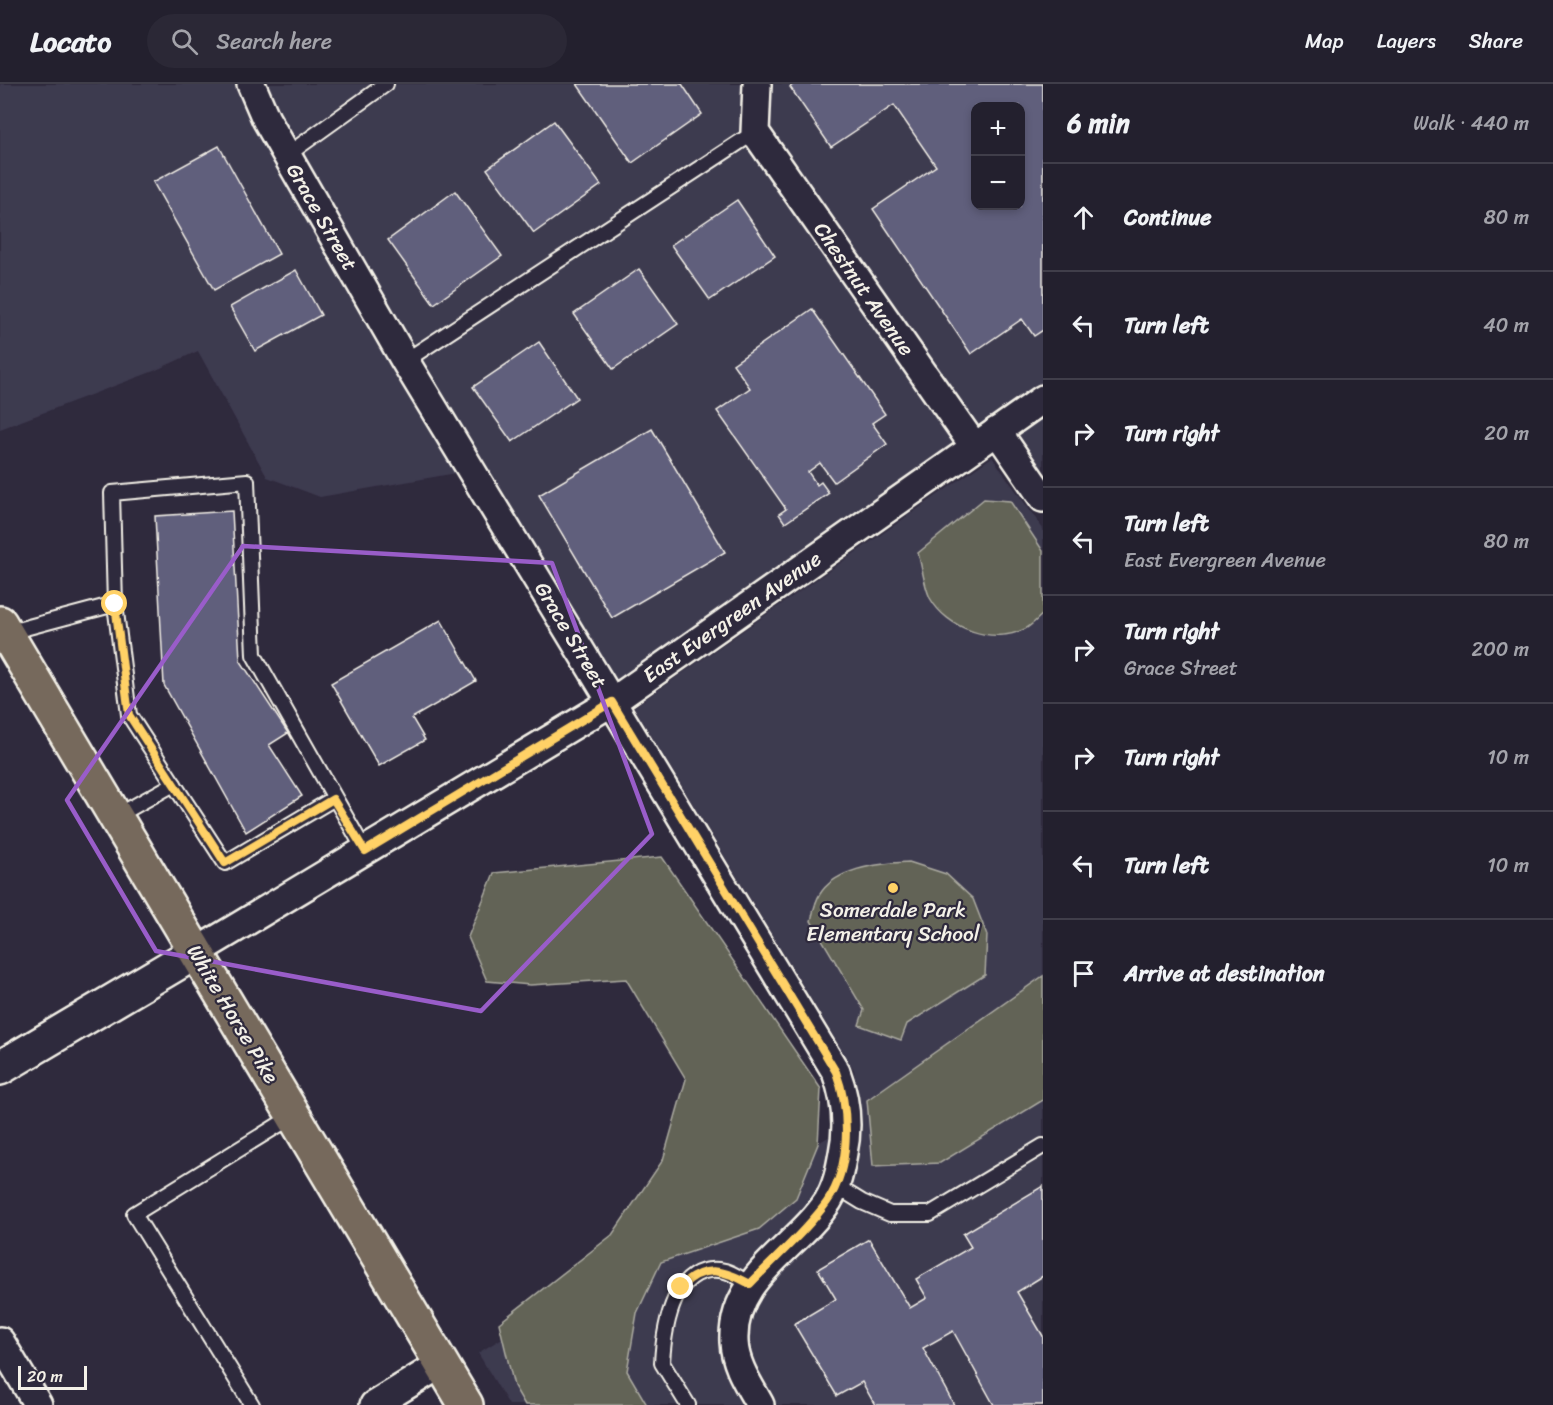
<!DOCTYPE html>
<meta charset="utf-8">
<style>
:root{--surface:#23202e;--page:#2b2836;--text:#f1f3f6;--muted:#a3a3aa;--line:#403e4a}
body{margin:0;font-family:Sriracha,sans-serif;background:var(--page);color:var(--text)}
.controls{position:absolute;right:18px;top:18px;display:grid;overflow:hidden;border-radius:12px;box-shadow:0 3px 9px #0003}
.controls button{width:54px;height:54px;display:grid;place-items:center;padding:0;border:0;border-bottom:2px solid var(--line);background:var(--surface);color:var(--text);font:30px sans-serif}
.scale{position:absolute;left:18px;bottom:15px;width:69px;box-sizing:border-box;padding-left:6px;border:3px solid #f4f1e8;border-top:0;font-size:16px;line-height:21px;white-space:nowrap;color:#f4f1e8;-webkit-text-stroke:4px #2f2a3d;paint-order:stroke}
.stop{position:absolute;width:18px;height:18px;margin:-14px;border:4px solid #ffd166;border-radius:50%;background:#fff}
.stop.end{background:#ffd166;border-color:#fff;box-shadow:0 2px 6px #0008}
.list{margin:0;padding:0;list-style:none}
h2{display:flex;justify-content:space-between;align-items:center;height:78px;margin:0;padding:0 24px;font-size:26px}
h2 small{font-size:20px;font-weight:400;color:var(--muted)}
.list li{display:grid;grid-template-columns:39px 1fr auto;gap:18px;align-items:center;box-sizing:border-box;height:108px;padding:0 24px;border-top:2px solid var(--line)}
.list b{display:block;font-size:22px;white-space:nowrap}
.list p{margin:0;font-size:20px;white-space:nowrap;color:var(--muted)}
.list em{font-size:20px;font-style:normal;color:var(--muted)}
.icon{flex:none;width:33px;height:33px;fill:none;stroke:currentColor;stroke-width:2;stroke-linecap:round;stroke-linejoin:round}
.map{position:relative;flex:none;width:1043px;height:1321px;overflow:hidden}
header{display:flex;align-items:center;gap:36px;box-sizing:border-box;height:84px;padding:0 30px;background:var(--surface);border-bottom:2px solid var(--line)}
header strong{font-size:28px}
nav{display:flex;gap:33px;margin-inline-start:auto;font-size:21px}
.search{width:420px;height:54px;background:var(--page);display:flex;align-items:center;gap:15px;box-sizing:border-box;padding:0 21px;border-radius:33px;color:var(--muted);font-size:22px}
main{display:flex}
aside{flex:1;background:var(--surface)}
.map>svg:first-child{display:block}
.built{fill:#3e3a50;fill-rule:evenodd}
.green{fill:#626457;stroke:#abaaa0;stroke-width:1.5}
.building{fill:#615e7c;stroke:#f4f1e8;stroke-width:1.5;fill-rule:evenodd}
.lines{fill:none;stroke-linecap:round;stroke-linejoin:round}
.service-casing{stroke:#f4f1e8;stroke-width:18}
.minor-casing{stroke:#f4f1e8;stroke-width:32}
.tertiary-casing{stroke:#f4f1e8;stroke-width:38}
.trunk-casing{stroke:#f4f1e8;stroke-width:38}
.service{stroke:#2f2a3d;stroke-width:14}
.minor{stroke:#2f2a3d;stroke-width:27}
.tertiary{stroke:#2f2a3d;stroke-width:33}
.trunk{stroke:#76695c;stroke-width:33}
.route{stroke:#ffd166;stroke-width:8}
.marked{fill:none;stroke:#995dc9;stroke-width:4.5;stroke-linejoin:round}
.poi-dot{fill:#ffd166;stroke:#2f2a3d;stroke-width:2}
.labels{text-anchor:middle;stroke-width:4.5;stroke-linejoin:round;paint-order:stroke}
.street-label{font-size:21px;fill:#f4f1e8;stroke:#2f2a3d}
.poi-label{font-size:21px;fill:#f4f1e8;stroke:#2f2a3d}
</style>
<header>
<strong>Locato</strong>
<div class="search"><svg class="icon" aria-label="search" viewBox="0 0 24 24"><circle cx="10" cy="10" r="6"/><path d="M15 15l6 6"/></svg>Search here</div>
<nav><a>Map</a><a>Layers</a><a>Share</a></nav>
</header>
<main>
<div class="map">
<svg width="1043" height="1321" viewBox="0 0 1043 1321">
<rect width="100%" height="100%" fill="#2f2a3d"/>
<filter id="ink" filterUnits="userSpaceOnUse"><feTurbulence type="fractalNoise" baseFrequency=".0167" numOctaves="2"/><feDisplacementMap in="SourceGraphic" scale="12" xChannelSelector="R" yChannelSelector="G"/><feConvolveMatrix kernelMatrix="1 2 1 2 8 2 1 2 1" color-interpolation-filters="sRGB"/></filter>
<g filter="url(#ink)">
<g class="built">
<path d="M0,0H1043V423L992,351L612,618L479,385L320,413L267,393L198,267L154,287L0,345ZM975,22H1020V122H975Z"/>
<polygon points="992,373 1043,445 1043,1321 509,1321 478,1269 859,1034 854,986 634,623"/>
</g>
<g class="green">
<path d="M984,415L1010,417L1043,467V530C1037,535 1031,542 1025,545C993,561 947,545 930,514C924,501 922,483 918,469Z"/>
<polygon points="662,773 821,1005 818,1060 796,1114 759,1145 661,1178 637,1229 627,1287 647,1321 525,1321 514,1302 499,1239 612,1151 663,1076 686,995 626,895 530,901 487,897 468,853 494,789"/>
<path d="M909,778L946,790L973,815L987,851L985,891L907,940L901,956L859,941L864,926L811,837C813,829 815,817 820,810C836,784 882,779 909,778Z"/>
<polygon points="1043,892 1043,1016 940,1079 873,1082 867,1016"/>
</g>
<g class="building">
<polygon points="577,0 682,0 702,30 632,79"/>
<path d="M794,0H1043V246L1034,252L1022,235L971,270L873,125L936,82L894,21L831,63L790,3ZM975,22H1020V122H975Z"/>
<polygon points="554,37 601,101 534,149 487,85"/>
<polygon points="219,62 279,170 214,206 153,98"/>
<polygon points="455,107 502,172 434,220 388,156"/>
<polygon points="737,116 775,172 710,216 671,161"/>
<polygon points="639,185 678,240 613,285 574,230"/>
<polygon points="296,186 321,231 255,267 230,223"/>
<polygon points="812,225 885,330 872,339 887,360 834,398 820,379 808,388 817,401 821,398 829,409 785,439 779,430 786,425 717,327 750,304 733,280"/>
<polygon points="539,258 577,314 512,358 473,303"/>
<polygon points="652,345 725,468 612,534 539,411"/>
<polygon points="232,427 240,576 288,649 269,661 302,712 246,748 164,601 155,432"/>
<polygon points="441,536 476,597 412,634 425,656 379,682 331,599"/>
<polygon points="1043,1102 1043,1192 1017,1208 1043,1252 1043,1321 994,1321 953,1247 923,1264 954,1321 875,1321 862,1298 837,1312 794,1240 836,1215 818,1185 869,1155 910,1224 927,1214 916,1195 971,1163 963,1150"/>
</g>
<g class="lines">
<defs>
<g id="service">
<polyline points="287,71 386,0"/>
<polyline points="405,277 755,48"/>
<polyline points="115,520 129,631 225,779 333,715"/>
<polyline points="6,549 115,520 112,409 247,397 254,571 365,767"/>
<polyline points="115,733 174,700"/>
<polyline points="836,1102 862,1118 890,1130 930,1130 1043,1062"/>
<polyline points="252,1321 134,1130 293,1032"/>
<path d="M688,1321L662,1279C664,1242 674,1176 725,1187C733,1189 742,1196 750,1200"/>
</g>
<g id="minor">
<path d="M251,0L266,35L405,277L836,988C846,1015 849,1041 843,1069C840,1086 837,1102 828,1117C797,1165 731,1192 734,1258C735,1281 749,1301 760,1321"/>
<polyline points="757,0 755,48 974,362"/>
<polyline points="997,347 1043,414"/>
<polyline points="196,868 612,618 1043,315"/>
<polyline points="0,1257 38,1321"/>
<polyline points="374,1321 441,1280"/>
</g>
<polyline id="tertiary" points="0,984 196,868"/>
<polyline id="trunk" points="0,539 466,1321"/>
</defs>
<use href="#service" class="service-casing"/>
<use href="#minor" class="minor-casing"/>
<use href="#tertiary" class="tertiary-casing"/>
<use href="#trunk" class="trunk-casing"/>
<use href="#service" class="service"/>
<use href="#minor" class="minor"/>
<use href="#tertiary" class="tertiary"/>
<use href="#trunk" class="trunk"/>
</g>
</g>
<g class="lines" filter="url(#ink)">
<path class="route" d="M115,520L129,631L225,779L333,715L365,767L612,618L836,988C850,1026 851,1084 827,1118C808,1145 774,1175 750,1200C725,1186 703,1179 681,1203"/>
</g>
<path class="marked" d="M243,462L552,479L652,750L481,927L156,867L67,716Z"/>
<circle class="poi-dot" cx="893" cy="804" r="6"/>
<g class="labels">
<g class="street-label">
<text transform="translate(322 133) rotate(60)" y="7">Grace Street</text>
<text transform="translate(864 205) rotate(55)" y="7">Chestnut Avenue</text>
<text transform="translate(732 533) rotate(-35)" y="7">East Evergreen Avenue</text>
<text transform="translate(571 551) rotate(59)" y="7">Grace Street</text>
<text transform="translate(233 930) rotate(59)" y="7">White Horse Pike</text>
</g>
<g class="poi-label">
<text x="893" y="833">Somerdale Park<tspan x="893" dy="24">Elementary School</tspan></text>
</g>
</g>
</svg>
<div class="controls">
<button>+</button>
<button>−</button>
</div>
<div class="scale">20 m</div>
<div class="stop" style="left:115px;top:520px"></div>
<div class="stop end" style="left:681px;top:1203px"></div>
</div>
<aside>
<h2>6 min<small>Walk · 440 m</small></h2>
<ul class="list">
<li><svg class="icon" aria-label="ahead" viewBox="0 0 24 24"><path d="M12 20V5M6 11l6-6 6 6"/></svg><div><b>Continue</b></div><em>80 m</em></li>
<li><svg class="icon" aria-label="left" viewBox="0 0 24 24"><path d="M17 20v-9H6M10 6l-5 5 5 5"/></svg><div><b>Turn left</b></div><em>40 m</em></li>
<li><svg class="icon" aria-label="right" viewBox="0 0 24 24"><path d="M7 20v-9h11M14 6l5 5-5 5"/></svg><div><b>Turn right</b></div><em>20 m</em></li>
<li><svg class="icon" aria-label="left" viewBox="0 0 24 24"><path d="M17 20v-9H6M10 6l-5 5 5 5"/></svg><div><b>Turn left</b><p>East Evergreen Avenue</p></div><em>80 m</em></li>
<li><svg class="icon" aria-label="right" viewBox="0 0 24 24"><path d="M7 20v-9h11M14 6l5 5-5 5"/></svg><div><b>Turn right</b><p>Grace Street</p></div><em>200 m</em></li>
<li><svg class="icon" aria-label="right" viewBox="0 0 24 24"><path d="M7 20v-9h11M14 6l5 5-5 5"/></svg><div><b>Turn right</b></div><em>10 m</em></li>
<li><svg class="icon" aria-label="left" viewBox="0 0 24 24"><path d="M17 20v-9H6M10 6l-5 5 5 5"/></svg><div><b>Turn left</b></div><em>10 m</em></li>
<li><svg class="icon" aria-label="arrive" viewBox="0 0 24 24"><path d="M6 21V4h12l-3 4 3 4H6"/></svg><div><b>Arrive at destination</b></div></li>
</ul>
</aside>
</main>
